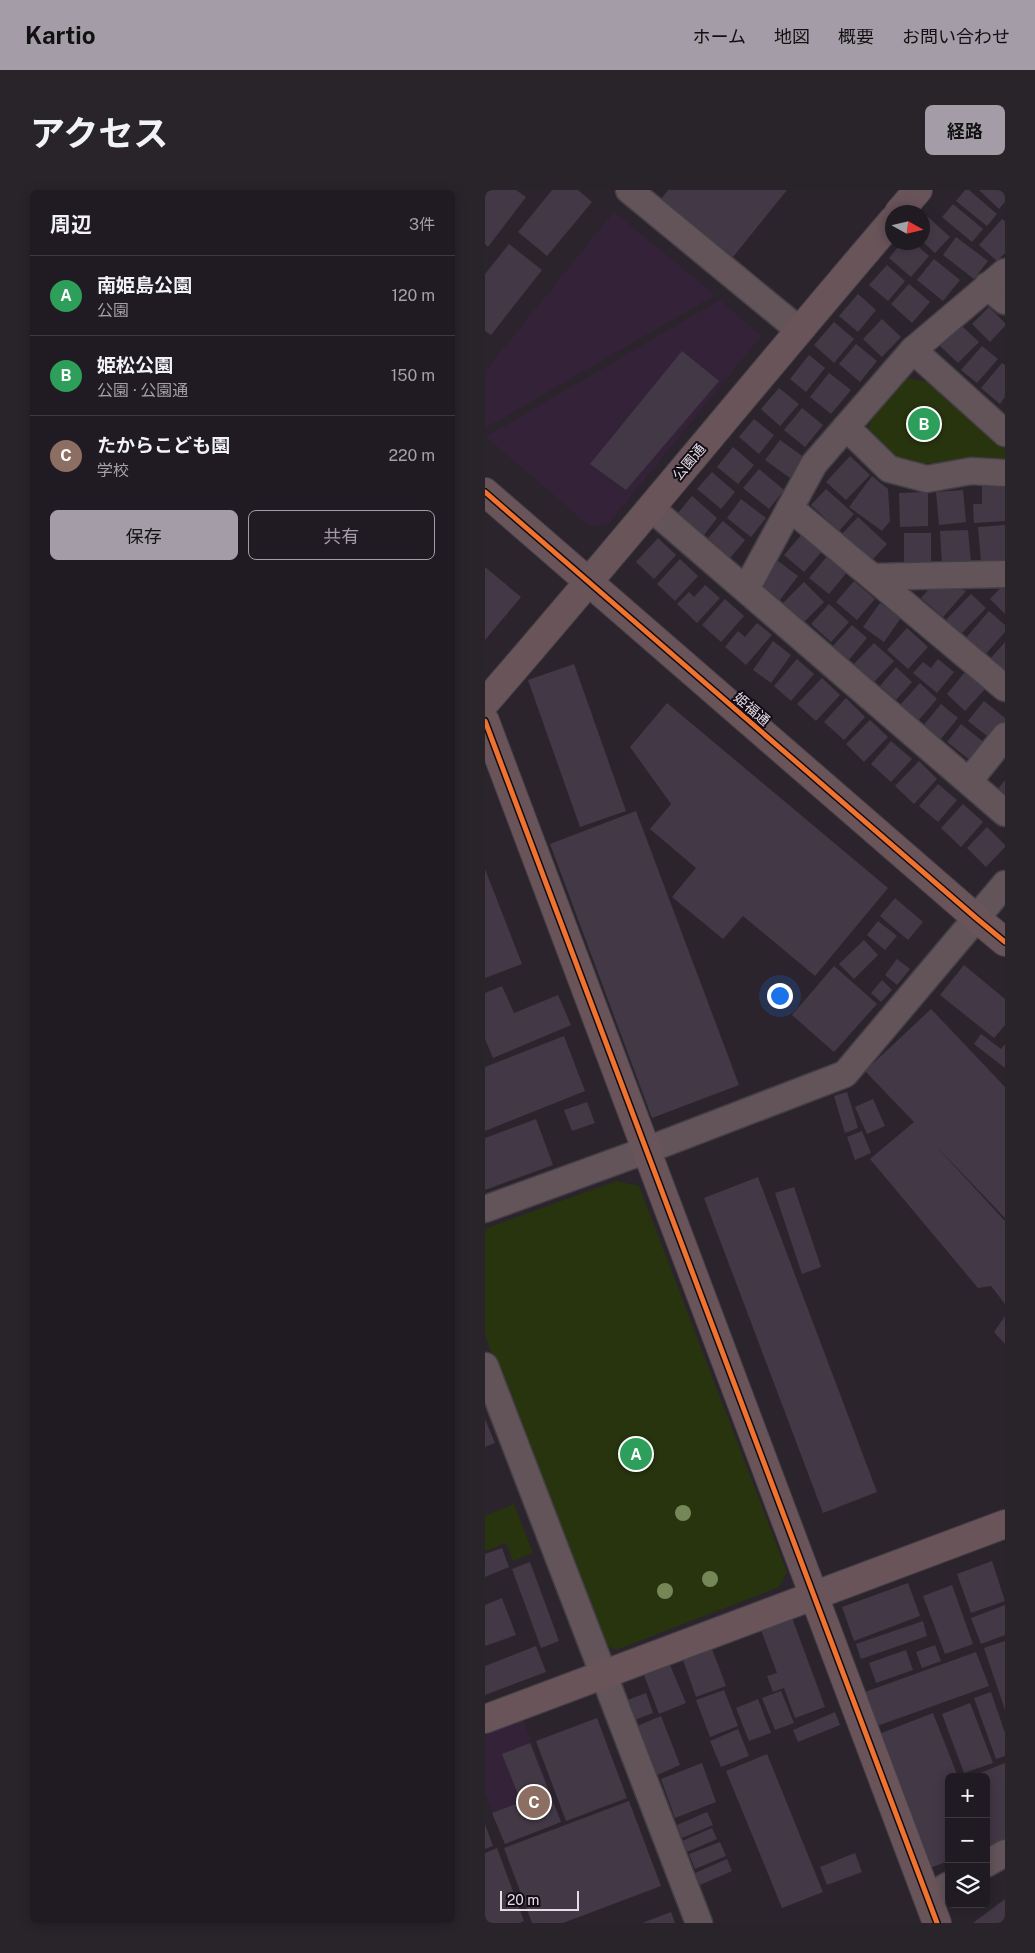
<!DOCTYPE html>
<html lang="ja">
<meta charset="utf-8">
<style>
:root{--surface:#201b22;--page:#28242a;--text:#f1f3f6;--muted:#a2a1a5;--line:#3d3940;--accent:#a49ca7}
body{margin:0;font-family:"Public Sans","Noto Sans JP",sans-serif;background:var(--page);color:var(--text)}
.controls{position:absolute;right:15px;bottom:15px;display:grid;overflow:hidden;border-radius:8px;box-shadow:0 2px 12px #0003}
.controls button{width:45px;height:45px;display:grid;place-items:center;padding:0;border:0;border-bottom:1px solid var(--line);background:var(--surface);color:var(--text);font:25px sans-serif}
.compass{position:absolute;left:400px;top:15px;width:45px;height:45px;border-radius:50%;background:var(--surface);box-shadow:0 2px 12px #0003;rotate:98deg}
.scale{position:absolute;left:15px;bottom:12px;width:79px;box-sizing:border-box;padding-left:5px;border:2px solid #e5dce8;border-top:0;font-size:14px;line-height:18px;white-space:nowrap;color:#e5dce8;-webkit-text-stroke:4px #120c14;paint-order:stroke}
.you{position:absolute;left:294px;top:805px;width:18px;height:18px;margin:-12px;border:4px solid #fff;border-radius:50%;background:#1a73e8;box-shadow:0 0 0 8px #1a73e833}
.badge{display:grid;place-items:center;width:32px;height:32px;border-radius:50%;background:var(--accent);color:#fff;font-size:16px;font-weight:700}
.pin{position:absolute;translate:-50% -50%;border:2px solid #fff;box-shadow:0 1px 5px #0006}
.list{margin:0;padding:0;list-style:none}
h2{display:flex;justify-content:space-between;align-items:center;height:65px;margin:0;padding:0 20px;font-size:21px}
h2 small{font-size:16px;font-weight:400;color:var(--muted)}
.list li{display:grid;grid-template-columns:32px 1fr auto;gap:15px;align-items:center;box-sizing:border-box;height:80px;padding:0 20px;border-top:1px solid var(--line)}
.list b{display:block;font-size:19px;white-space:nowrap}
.list p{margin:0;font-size:16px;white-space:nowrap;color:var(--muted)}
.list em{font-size:16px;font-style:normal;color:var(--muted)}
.actions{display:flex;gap:10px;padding:15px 20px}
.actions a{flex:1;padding:11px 0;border:1px solid var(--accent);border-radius:8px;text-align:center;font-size:18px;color:var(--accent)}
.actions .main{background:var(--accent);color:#111}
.icon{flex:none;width:28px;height:28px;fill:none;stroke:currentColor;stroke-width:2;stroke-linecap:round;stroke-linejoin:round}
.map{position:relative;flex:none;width:520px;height:1733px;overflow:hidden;border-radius:8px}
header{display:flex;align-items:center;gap:30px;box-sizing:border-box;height:70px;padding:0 25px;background:var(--accent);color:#111}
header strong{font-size:24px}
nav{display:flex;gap:28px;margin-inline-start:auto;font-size:18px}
.intro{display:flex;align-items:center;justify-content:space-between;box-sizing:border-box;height:120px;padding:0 30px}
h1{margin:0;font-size:35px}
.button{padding:12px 22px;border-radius:8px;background:var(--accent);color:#111;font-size:18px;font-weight:700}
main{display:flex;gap:30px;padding:0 30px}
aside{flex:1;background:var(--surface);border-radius:8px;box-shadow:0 2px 12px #0003}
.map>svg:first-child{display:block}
.built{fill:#342338}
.green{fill:#28340e}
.building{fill:#433846}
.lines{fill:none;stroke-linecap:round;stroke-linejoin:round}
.street-casing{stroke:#443f46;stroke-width:29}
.secondary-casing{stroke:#443f46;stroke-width:30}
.street{stroke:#635459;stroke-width:26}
.secondary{stroke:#69545a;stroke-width:28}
.cycleway-casing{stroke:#120c14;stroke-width:8}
.cycleway{stroke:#ef722f;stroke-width:5}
.tree{fill:#768757}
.labels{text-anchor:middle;stroke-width:4;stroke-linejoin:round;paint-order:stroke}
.street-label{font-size:14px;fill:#e5dce8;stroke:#120c14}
</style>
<header>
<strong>Kartio</strong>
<nav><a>ホーム</a><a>地図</a><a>概要</a><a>お問い合わせ</a></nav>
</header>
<div class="intro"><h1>アクセス</h1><a class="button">経路</a></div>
<main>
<aside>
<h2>周辺<small>3件</small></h2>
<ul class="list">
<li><span class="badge" style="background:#2e9e5b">A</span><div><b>南姫島公園</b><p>公園</p></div><em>120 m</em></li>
<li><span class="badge" style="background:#2e9e5b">B</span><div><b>姫松公園</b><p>公園 · 公園通</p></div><em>150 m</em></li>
<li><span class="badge" style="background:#8d6e63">C</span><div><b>たからこども園</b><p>学校</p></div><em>220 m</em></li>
</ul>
<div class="actions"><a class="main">保存</a><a>共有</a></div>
</aside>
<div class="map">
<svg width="520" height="1733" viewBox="0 0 520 1733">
<rect width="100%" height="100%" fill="#2b242d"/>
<g class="built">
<polygon points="129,22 230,105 0,238 0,181"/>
<polygon points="235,110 276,146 123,334 106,337 1,247"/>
<polygon points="37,1527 77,1632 20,1654 0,1603 0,1542"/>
</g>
<g class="green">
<polygon points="423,188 443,192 520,256 520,274 423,273 408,266 382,244 388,225"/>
<polygon points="131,991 154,996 302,1382 294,1397 131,1460 116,1453 0,1145 0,1039"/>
<polygon points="29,1314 48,1363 28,1371 21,1353 0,1361 0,1326"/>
</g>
<g class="building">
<polygon points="0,0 31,0 41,7 3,57 0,54"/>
<polygon points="67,0 93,0 107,12 62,66 33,42"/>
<polygon points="183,0 302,0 248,67 176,9"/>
<polygon points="480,0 484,0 512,24 502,36 471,11"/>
<polygon points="494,0 520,0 520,12 514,19"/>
<polygon points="468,14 498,39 487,52 457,27"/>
<polygon points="442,26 465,47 450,63 438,52 438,30"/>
<polygon points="517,29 520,31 520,63 512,71 494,55"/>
<polygon points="471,47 503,71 489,89 458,65"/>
<polygon points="417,52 428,52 444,66 426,87 404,68"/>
<polygon points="24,54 57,80 6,145 0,141 0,84"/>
<polygon points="449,69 475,90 458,111 432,90"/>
<polygon points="402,75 420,91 403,111 384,95"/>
<polygon points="424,94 445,112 427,133 406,114"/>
<polygon points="373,104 391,120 373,142 354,126"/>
<polygon points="504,117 520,133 520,136 505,152 487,134"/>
<polygon points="397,129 416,147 397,167 378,149"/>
<polygon points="349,132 369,149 349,173 329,155"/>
<polygon points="476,135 494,152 473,173 455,156"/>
<polygon points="371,154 392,171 375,192 354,174"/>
<polygon points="497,156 513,169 492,193 476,180"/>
<polygon points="197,161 234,191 141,300 105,274"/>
<polygon points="324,165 340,178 321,202 305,189"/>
<polygon points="517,173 520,175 520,207 515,214 496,198"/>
<polygon points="344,183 366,200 346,224 325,207"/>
<polygon points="294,198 314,214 295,236 276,219"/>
<polygon points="317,218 338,235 320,257 299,240"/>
<polygon points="269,229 289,245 274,264 254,247"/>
<polygon points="295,250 320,268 305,288 280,270"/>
<polygon points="248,257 269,275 253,294 232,277"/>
<polygon points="365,266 385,285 361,310 341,292"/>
<polygon points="274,279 299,300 284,319 258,298"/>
<polygon points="227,282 250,302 236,319 212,299"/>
<polygon points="387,286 403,299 405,331 397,341 364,317"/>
<polygon points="520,293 520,331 489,333 488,314 497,314 497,294"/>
<polygon points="341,299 369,324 354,341 326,315"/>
<polygon points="478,300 481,332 454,335 451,302"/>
<polygon points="443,302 443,336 415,337 414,303"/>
<polygon points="207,306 232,328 219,345 193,323"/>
<polygon points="256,309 281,328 266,347 242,328"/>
<polygon points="373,327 402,354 386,371 357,344"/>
<polygon points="238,331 260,350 245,368 223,348"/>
<polygon points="520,335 520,371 496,372 493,337"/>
<polygon points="483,340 486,373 457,374 455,341"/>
<polygon points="319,342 339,359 319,382 299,365"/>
<rect x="419" y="343" width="27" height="31"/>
<polygon points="173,348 191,365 169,389 151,372"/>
<polygon points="343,365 363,381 344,404 324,388"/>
<polygon points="195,369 213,386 190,411 172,394"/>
<polygon points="293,371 313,386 295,410 275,394"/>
<polygon points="0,377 36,407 0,450"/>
<polygon points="369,391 390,409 372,430 351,412"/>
<polygon points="319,392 339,412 318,433 298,413"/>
<polygon points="520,393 520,424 505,409"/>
<polygon points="220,395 235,408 212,433 192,414 204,402 209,407"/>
<polygon points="471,397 481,401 458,427 436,408 444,399"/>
<polygon points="486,404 501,418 475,445 460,431"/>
<polygon points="240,409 259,426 236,452 217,435"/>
<polygon points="395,413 416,428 399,452 378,437"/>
<polygon points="344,414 364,432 346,452 326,434"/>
<polygon points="504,421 520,435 520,442 499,466 480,449"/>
<polygon points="272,433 287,445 261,475 240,457 253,441 260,447"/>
<polygon points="367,435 382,448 363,471 347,457"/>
<polygon points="422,438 443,457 423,479 402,460"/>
<polygon points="288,451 306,465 286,493 268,480"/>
<polygon points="520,452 520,481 506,468"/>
<polygon points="389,453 409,471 388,493 368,475"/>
<polygon points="312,469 329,484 306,511 289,496"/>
<polygon points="453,469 469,482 452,503 428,483 438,472 446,478"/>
<polygon points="89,474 141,621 95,637 43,490"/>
<polygon points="411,477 427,492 411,510 395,496"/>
<polygon points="480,482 500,499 480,521 462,504"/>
<polygon points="337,488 355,505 331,531 312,514"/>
<polygon points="435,493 452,509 432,532 414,516"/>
<polygon points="361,508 380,527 359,550 339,532"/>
<polygon points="499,511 520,528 520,532 506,549 483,531"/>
<polygon points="182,513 403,698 330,786 258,726 238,749 187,707 211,678 165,639 186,614 145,557"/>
<polygon points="456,514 473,528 455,550 438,536"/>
<polygon points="385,530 403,547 379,572 361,554"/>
<polygon points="476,534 500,553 486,571 462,552"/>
<polygon points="406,551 427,569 406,592 386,574"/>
<polygon points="434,571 452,589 429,614 410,596"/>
<polygon points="520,590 520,606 512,600"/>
<polygon points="453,594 472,610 453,632 434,616"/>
<polygon points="478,614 498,632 476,657 456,638"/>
<polygon points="151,621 254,895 167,928 65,654"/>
<polygon points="502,637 520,655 520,657 501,677 482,658"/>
<polygon points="0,679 37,774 0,788"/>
<polygon points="410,708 438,732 423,750 395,726"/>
<polygon points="393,731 412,746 400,760 382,745"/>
<polygon points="379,750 393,765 369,789 354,774"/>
<polygon points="412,769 425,779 412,795 400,785"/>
<polygon points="479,775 520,809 520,835 509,848 455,805"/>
<polygon points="349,776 392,814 349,862 307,825"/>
<polygon points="397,790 407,800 396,812 386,803"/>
<polygon points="17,796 29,823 73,805 86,835 8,868 0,849 0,803"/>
<polygon points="446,819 520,897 520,1028 449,954 520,1031 520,1114 506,1096 493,1098 385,969 429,932 380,881"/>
<polygon points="496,844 516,859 520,854 520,878 489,854"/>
<polygon points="79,846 100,901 0,941 0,877"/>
<polygon points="362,902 373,938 360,943 349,906"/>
<polygon points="388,909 400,936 382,944 370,917"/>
<polygon points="102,912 110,933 87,941 79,920"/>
<polygon points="51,929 68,975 0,1000 0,948"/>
<polygon points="377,941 386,963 370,970 362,947"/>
<polygon points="273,987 392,1302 338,1323 219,1008"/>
<polygon points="309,997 336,1077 317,1084 290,1003"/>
<polygon points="520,1126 520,1154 509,1142"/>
<polygon points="0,1229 10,1253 0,1257"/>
<polygon points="17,1358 24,1377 0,1387 0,1364"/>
<polygon points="507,1371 520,1411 486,1423 472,1384"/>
<polygon points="45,1372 74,1451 56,1458 27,1379"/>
<polygon points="423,1393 435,1426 369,1451 357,1417"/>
<polygon points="467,1395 488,1454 460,1464 438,1406"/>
<polygon points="17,1408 31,1445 0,1456 0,1415"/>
<polygon points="520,1415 520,1445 496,1454 486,1428"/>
<polygon points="306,1425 340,1517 310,1528 299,1498 288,1502 282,1486 292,1483 275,1437"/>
<polygon points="438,1431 442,1446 376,1469 371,1454"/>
<polygon points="520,1451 520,1520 499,1458"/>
<polygon points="450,1455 456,1471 437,1478 431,1462"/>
<polygon points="51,1456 61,1482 0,1505 0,1476"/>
<polygon points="227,1459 241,1496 211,1507 198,1470"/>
<polygon points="421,1460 428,1480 391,1493 384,1473"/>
<polygon points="491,1462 504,1496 392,1536 380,1502"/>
<polygon points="185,1475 201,1513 174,1524 159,1485"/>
<polygon points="239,1500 253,1536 225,1547 211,1510"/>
<polygon points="296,1501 309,1533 290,1540 277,1508"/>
<polygon points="506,1502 520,1543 520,1566 511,1569 489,1508"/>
<polygon points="161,1503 168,1523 147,1531 140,1511"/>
<polygon points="273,1509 286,1543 264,1551 251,1518"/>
<polygon points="485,1513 508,1573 479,1583 457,1524"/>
<polygon points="350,1522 355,1535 313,1552 308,1540"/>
<polygon points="448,1523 473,1587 464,1587 464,1671 445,1678 394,1544"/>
<polygon points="176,1526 195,1575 170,1586 150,1537"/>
<polygon points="112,1528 142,1608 81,1631 51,1551"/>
<polygon points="253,1539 264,1566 236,1577 225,1551"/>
<polygon points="45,1553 76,1632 20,1654 7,1623 36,1612 17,1564"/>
<polygon points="282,1564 338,1702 297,1718 241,1581"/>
<polygon points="217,1573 231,1612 190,1628 176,1589"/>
<polygon points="520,1573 520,1650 505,1659 501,1650 501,1587 485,1587"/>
<polygon points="144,1611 176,1696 78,1733 47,1733 19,1658"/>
<polygon points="222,1622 228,1635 197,1648 192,1635"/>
<polygon points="0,1634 8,1656 0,1659"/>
<polygon points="227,1638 232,1649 202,1662 197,1651"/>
<polygon points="235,1652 241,1666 210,1679 204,1664"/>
<polygon points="12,1658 39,1731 35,1733 0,1733 0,1663"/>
<polygon points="370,1663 377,1682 342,1695 335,1677"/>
<polygon points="242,1669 247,1681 215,1695 210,1683"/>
<polygon points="520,1709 520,1733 488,1733"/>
<polygon points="186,1722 190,1733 157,1733"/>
</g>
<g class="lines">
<defs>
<g id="street">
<polyline points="144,0 314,140"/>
<polyline points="502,96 520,111"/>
<polyline points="428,160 520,243"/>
<polyline points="361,237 404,279 442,289 486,281 520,283"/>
<polyline points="166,318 520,623"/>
<polyline points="305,318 520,498"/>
<polyline points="388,387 520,384"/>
<polyline points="261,399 329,274 428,160 520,82"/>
<polyline points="484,591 520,546"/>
<polyline points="0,1019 162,960 360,884 520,694"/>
<polyline points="0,1176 214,1733"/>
<polyline points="501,1674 520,1663"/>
<polyline points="442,1708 464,1695"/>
</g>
<g id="secondary">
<polyline points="414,22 433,0"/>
<polyline points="0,302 491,728 520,752"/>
<path d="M0,513C138,354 271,190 408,30"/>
<polyline points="0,531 452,1733"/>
<polyline points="0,1529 520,1334"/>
</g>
</defs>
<use href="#street" class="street-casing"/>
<use href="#secondary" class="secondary-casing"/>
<use href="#street" class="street"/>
<use href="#secondary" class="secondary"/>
<defs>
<g id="cycleway">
<polyline points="0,302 491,728 520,752"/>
<polyline points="0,531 452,1733"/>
</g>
</defs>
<use href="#cycleway" class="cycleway-casing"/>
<use href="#cycleway" class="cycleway"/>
</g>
<g class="tree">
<circle cx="198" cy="1323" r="8"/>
<circle cx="225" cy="1389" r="8"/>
<circle cx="180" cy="1401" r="8"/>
</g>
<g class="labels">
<g class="street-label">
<text transform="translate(204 272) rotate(-50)" y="5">公園通</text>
<text transform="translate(267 519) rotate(41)" y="5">姫福通</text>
</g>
</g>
</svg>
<div class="controls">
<button>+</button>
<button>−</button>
<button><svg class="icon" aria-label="layers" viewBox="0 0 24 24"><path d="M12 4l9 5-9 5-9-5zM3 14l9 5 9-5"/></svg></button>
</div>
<svg class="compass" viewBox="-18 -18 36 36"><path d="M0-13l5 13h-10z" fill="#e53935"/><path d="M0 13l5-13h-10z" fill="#a2a1a5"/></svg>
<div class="scale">20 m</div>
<div class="you"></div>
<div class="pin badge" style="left:151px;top:1264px;background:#2e9e5b">A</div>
<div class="pin badge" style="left:439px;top:234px;background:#2e9e5b">B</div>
<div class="pin badge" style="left:49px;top:1612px;background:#8d6e63">C</div>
</div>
</main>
